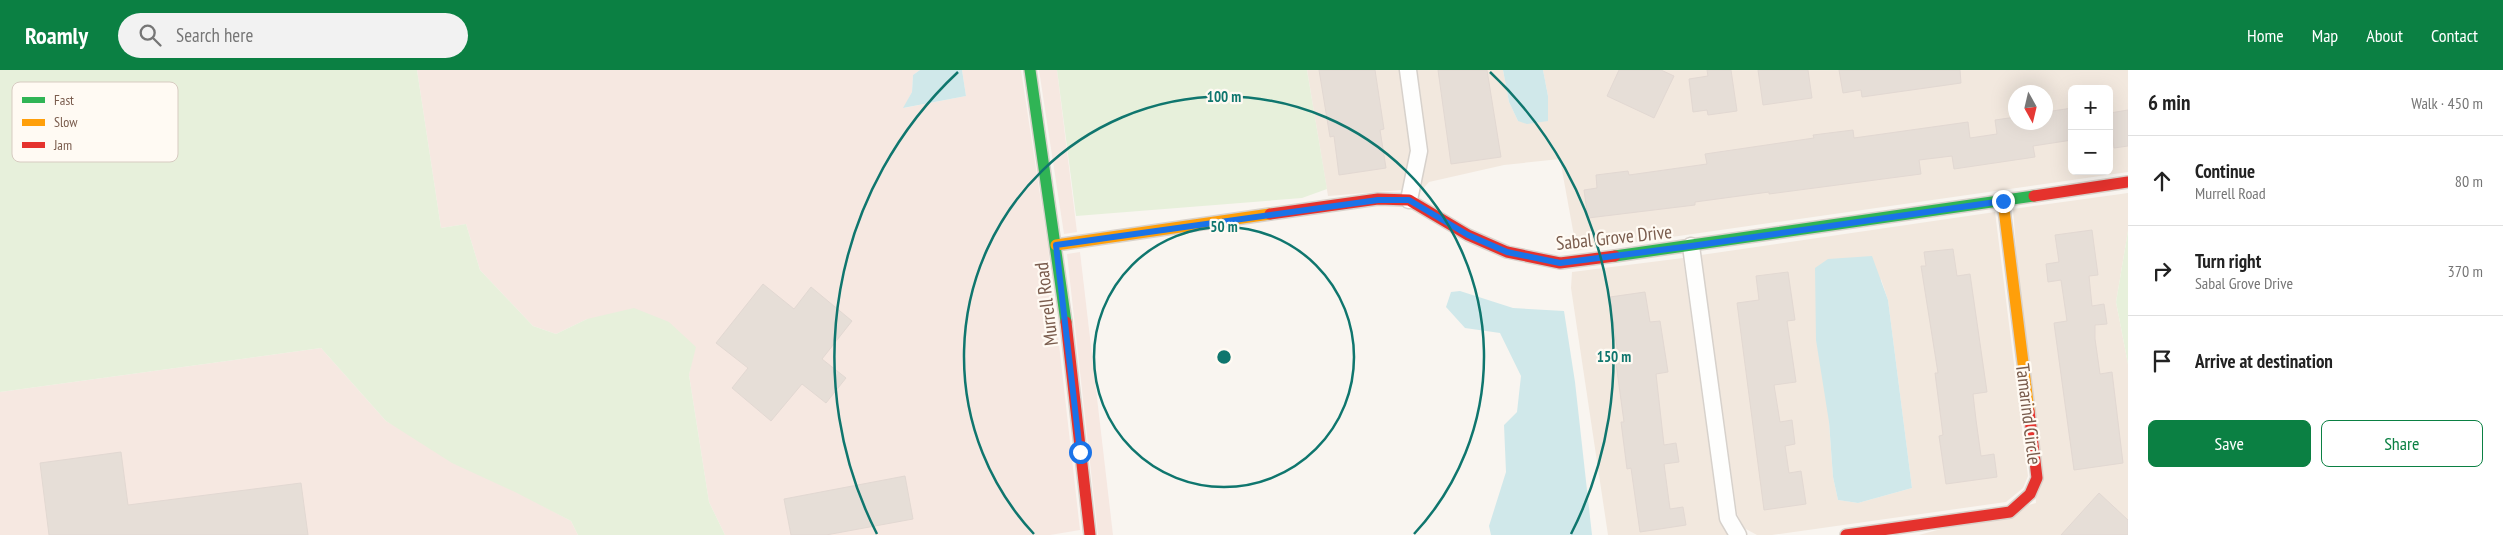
<!DOCTYPE html>
<meta charset="utf-8">
<style>
:root{--surface:#fff;--page:#f2f2f2;--text:#222;--muted:#767676;--line:#e0e0e0;--accent:#0b8043}
body{margin:0;font-family:"PT Sans Narrow",sans-serif;background:var(--page);color:var(--text)}
.controls{position:absolute;right:15px;top:15px;display:grid;overflow:hidden;border-radius:8px;box-shadow:0 5px 20px #0002}
.controls button{width:45px;height:45px;display:grid;place-items:center;padding:0;border:0;border-bottom:1px solid var(--line);background:var(--surface);color:var(--text);font:25px sans-serif}
.compass{position:absolute;left:2008px;top:15px;width:45px;height:45px;border-radius:50%;background:var(--surface);box-shadow:0 5px 20px #0002;rotate:172deg}
.stop{position:absolute;width:15px;height:15px;margin:-11px;border:4px solid #1a73e8;border-radius:50%;background:#fff}
.stop.end{background:#1a73e8;border-color:#fff;box-shadow:0 1px 5px #0008}
.list{margin:0;padding:0;list-style:none}
h2{display:flex;justify-content:space-between;align-items:center;height:65px;margin:0;padding:0 20px;font-size:21px}
h2 small{font-size:16px;font-weight:400;color:var(--muted)}
.list li{display:grid;grid-template-columns:32px 1fr auto;gap:15px;align-items:center;box-sizing:border-box;height:90px;padding:0 20px;border-top:1px solid var(--line)}
.list b{display:block;font-size:19px;white-space:nowrap}
.list p{margin:0;font-size:16px;white-space:nowrap;color:var(--muted)}
.list em{font-size:16px;font-style:normal;color:var(--muted)}
.actions{display:flex;gap:10px;padding:15px 20px}
.actions a{flex:1;padding:11px 0;border:1px solid var(--accent);border-radius:8px;text-align:center;font-size:18px;color:var(--accent)}
.actions .main{background:var(--accent);color:#fff}
.icon{flex:none;width:28px;height:28px;fill:none;stroke:currentColor;stroke-width:2;stroke-linecap:round;stroke-linejoin:round}
.map{position:relative;flex:none;width:2128px;height:465px;overflow:hidden}
header{display:flex;align-items:center;gap:30px;box-sizing:border-box;height:70px;padding:0 25px;background:var(--accent);color:#fff}
header strong{font-size:24px}
nav{display:flex;gap:28px;margin-inline-start:auto;font-size:18px}
.search{width:350px;height:45px;background:var(--page);display:flex;align-items:center;gap:12px;box-sizing:border-box;padding:0 18px;border-radius:28px;color:var(--muted);font-size:19px}
main{display:flex}
aside{flex:1;background:var(--surface)}
.map>svg:first-child{display:block}
.residential{fill:#f2e8de;fill-rule:evenodd}
.commercial{fill:#f6e8e1}
.green{fill:#e7f0db}
.water{fill:#d0e8ea}
.building{fill:#e6ded7;stroke:#e2d8d2}
.lines{fill:none;stroke-linecap:round;stroke-linejoin:round}
.street-casing{stroke:#d7d1cb;stroke-width:19}
.fast-casing{stroke:#d9d2cb;stroke-width:14}
.slow-casing{stroke:#d9d2cb;stroke-width:14}
.jam-casing{stroke:#d9d2cb;stroke-width:14}
.street{stroke:#fefefd;stroke-width:16}
.fast{stroke:#30b455;stroke-width:11}
.slow{stroke:#ff9f0a;stroke-width:11}
.jam{stroke:#e5322d;stroke-width:11}
.route{stroke:#1a73e8;stroke-width:6}
.ring{fill:none;stroke:#0f766e;stroke-width:2.5}
.labels{text-anchor:middle;stroke-width:4.5;stroke-linejoin:round;paint-order:stroke}
.street-label{font-size:19px;fill:#7a5c4d;stroke:#fffaf3}
.key{fill:#fffaf3;stroke:#d7cbc1;stroke-width:1}
.key-label{font-size:14px;fill:#7a5c4d}
.centre{fill:#0f766e;stroke:#fffaf3;stroke-width:2.5}
.ring-label{font-size:15px;text-anchor:middle;font-weight:bold;fill:#0f766e;stroke:#fffaf3;stroke-width:4.5;stroke-linejoin:round;paint-order:stroke}
</style>
<header>
<strong>Roamly</strong>
<div class="search"><svg class="icon" aria-label="search" viewBox="0 0 24 24"><circle cx="10" cy="10" r="6"/><path d="M15 15l6 6"/></svg>Search here</div>
<nav><a>Home</a><a>Map</a><a>About</a><a>Contact</a></nav>
</header>
<main>
<div class="map">
<svg width="2128" height="465" viewBox="0 0 2128 465">
<rect width="100%" height="100%" fill="#f9f5f0"/>
<g class="residential">
<polygon points="1307,0 1399,0 1410,81 1402,120 1328,126"/>
<path d="M1417,0H1503L1509,32L1518,51L1548,26L1543,0H2128V102L1574,181V166L1560,89L1504,95L1429,112L1420,122L1428,80ZM2072,19H2109V101H2072ZM2016,22H2046V52H2016Z"/>
<polygon points="2128,123 2128,161 2116,232 2128,294 2128,465 1919,465 2036,433 2013,139"/>
<path d="M1995,142L2028,406L2023,418L2006,432L1772,465H1757L1744,458L1737,444L1701,185ZM1881,209L1888,230L1912,418L1858,433L1838,430L1833,407L1829,352Z"/>
<polygon points="1683,188 1719,449 1728,465 1608,465 1571,218 1572,202"/>
</g>
<g class="commercial">
<polygon points="417,0 920,0 913,5 912,22 904,38 966,26 962,0 1021,0 1048,177 1080,460 1050,465 725,465 709,432 689,305 695,277 587,249 556,264 533,256 480,200 466,154 441,158"/>
<polygon points="1039,0 1057,0 1077,162 1064,164"/>
<polygon points="1080,182 1113,465 1098,465 1067,184"/>
<polygon points="321,278 386,351 571,451 578,465 0,465 0,322"/>
</g>
<g class="green">
<polygon points="0,0 417,0 441,158 466,154 480,200 533,256 556,264 587,249 634,238 669,252 696,277 689,305 709,432 725,465 578,465 571,451 515,422 452,393 386,351 321,278 0,322"/>
<polygon points="1057,0 1307,0 1327,119 1302,128 1076,146"/>
<polygon points="2128,161 2128,294 2116,232"/>
</g>
<g class="water">
<polygon points="920,0 962,0 966,26 903,38 912,22 913,5"/>
<polygon points="1503,0 1543,0 1548,26 1548,51 1527,54 1518,51 1509,32"/>
<polygon points="1872,186 1888,230 1912,418 1858,433 1838,430 1833,407 1829,352 1816,270 1815,198 1828,189"/>
<polygon points="1460,221 1513,238 1564,241 1575,312 1592,465 1491,465 1489,456 1506,402 1504,355 1517,342 1521,306 1500,263 1465,258 1446,237 1451,222"/>
</g>
<g class="building">
<polygon points="1319,0 1375,0 1384,59 1380,60 1386,98 1339,105 1334,66 1330,67"/>
<polygon points="1438,0 1487,0 1501,87 1451,94"/>
<polygon points="1619,0 1661,0 1674,6 1654,48 1607,26"/>
<polygon points="1707,0 1731,0 1737,41 1708,45 1707,40 1693,42 1689,9 1708,6"/>
<polygon points="1758,0 1808,0 1812,28 1763,35"/>
<polygon points="1839,0 1960,0 1961,13 1862,27 1861,20 1843,23"/>
<polygon points="2072,38 2072,70 2033,76 2035,87 1954,99 1952,86 1919,90 1921,104 1769,124 1769,122 1695,132 1695,135 1588,148 1584,120 1597,118 1596,105 1628,101 1629,105 1707,94 1705,84 1814,68 1813,65 1853,60 1854,68 1968,52 1970,68 1997,64 1995,50 2016,47 2016,52 2046,52 2046,42"/>
<polygon points="2128,40 2128,76 2114,78 2110,43"/>
<polygon points="2092,160 2098,205 2089,206 2092,236 2104,234 2107,254 2095,255 2095,269 2100,304 2112,302 2123,393 2074,400 2054,253 2067,251 2061,210 2048,212 2046,194 2059,192 2055,165"/>
<polygon points="1953,179 1957,206 1970,204 1987,322 1973,324 1976,350 1981,386 1994,384 1997,407 1946,414 1939,366 1943,365 1935,303 1938,303 1921,196 1926,196 1924,182"/>
<polygon points="1788,202 1795,250 1787,251 1796,312 1774,315 1780,352 1792,350 1795,374 1785,376 1789,403 1801,401 1806,434 1764,440 1737,233 1759,230 1756,206"/>
<polygon points="763,214 794,239 811,217 852,251 822,289 846,308 826,333 802,314 771,351 732,318 748,298 716,273"/>
<polygon points="1645,222 1650,252 1660,251 1668,302 1656,304 1664,375 1676,373 1679,392 1664,394 1670,439 1683,437 1686,455 1640,462 1631,398 1627,399 1621,352 1624,352 1615,286 1618,285 1610,227"/>
<polygon points="121,382 128,435 301,413 308,465 49,465 40,393"/>
<polygon points="905,406 913,449 826,465 791,465 784,429"/>
<polygon points="2099,423 2128,450 2128,465 2061,465"/>
</g>
<g class="lines">
<defs>
<g id="street">
<polyline points="1408,0 1419,81 1409,130"/>
<polyline points="1691,176 1728,448 1738,465"/>
</g>
<g id="fast">
<polyline points="1030,0 1066,252"/>
<polyline points="1615,186 2034,126"/>
</g>
<g id="slow">
<polyline points="2003,131 2029,341"/>
<polyline points="1056,175 1270,144"/>
</g>
<g id="jam">
<polyline points="2034,126 2128,112"/>
<polyline points="1270,144 1378,129 1409,130 1468,165 1507,182 1560,193 1615,186"/>
<polyline points="1066,252 1090,465"/>
<polyline points="1846,465 2010,442 2030,424 2037,408 2029,341"/>
</g>
</defs>
<use href="#street" class="street-casing"/>
<use href="#fast" class="fast-casing"/>
<use href="#slow" class="slow-casing"/>
<use href="#jam" class="jam-casing"/>
<use href="#street" class="street"/>
<use href="#fast" class="fast"/>
<use href="#slow" class="slow"/>
<use href="#jam" class="jam"/>
</g>
<g class="lines">
<polyline class="route" points="1080,382 1056,175 1378,130 1409,130 1468,165 1507,182 1560,193 1691,176 2003,131"/>
</g>
<g class="ring">
<circle cx="1224" cy="287" r="130"/>
<path d="M1034 464A260 260 0 1 1 1414 464"/>
<path d="M877 464A390 390 0 0 1 958 2M1490 2A390 390 0 0 1 1571 464"/>
</g>
<g class="labels">
<g class="street-label">
<text transform="translate(1614 167) rotate(-6)" y="7">Sabal Grove Drive</text>
<text transform="translate(1046 234) rotate(-97)" y="7">Murrell Road</text>
<text transform="translate(2029 344) rotate(83)" y="7">Tamarind Circle</text>
</g>
</g>
<rect x="12" y="12" width="166" height="80" rx="8" class="key"/>
<rect x="22" y="27" width="23" height="6" fill="#30b455"/>
<rect x="22" y="49" width="23" height="7" fill="#ff9f0a"/>
<rect x="22" y="72" width="23" height="6" fill="#e5322d"/>
<g class="key-label">
<text x="54" y="35">Fast</text>
<text x="54" y="57">Slow</text>
<text x="54" y="80">Jam</text>
</g>
<circle cx="1224" cy="287" r="8" class="centre"/>
<g class="ring-label">
<text x="1224" y="32">100 m</text>
<text x="1224" y="162">50 m</text>
<text x="1614" y="292">150 m</text>
</g>
</svg>
<div class="controls">
<button>+</button>
<button>−</button>
</div>
<svg class="compass" viewBox="-18 -18 36 36"><path d="M0-13l5 13h-10z" fill="#e53935"/><path d="M0 13l5-13h-10z" fill="#767676"/></svg>
<div class="stop" style="left:1080px;top:382px"></div>
<div class="stop end" style="left:2003px;top:131px"></div>
</div>
<aside>
<h2>6 min<small>Walk · 450 m</small></h2>
<ul class="list">
<li><svg class="icon" aria-label="ahead" viewBox="0 0 24 24"><path d="M12 20V5M6 11l6-6 6 6"/></svg><div><b>Continue</b><p>Murrell Road</p></div><em>80 m</em></li>
<li><svg class="icon" aria-label="right" viewBox="0 0 24 24"><path d="M7 20v-9h11M14 6l5 5-5 5"/></svg><div><b>Turn right</b><p>Sabal Grove Drive</p></div><em>370 m</em></li>
<li><svg class="icon" aria-label="arrive" viewBox="0 0 24 24"><path d="M6 21V4h12l-3 4 3 4H6"/></svg><div><b>Arrive at destination</b></div></li>
</ul>
<div class="actions"><a class="main">Save</a><a>Share</a></div>
</aside>
</main>
